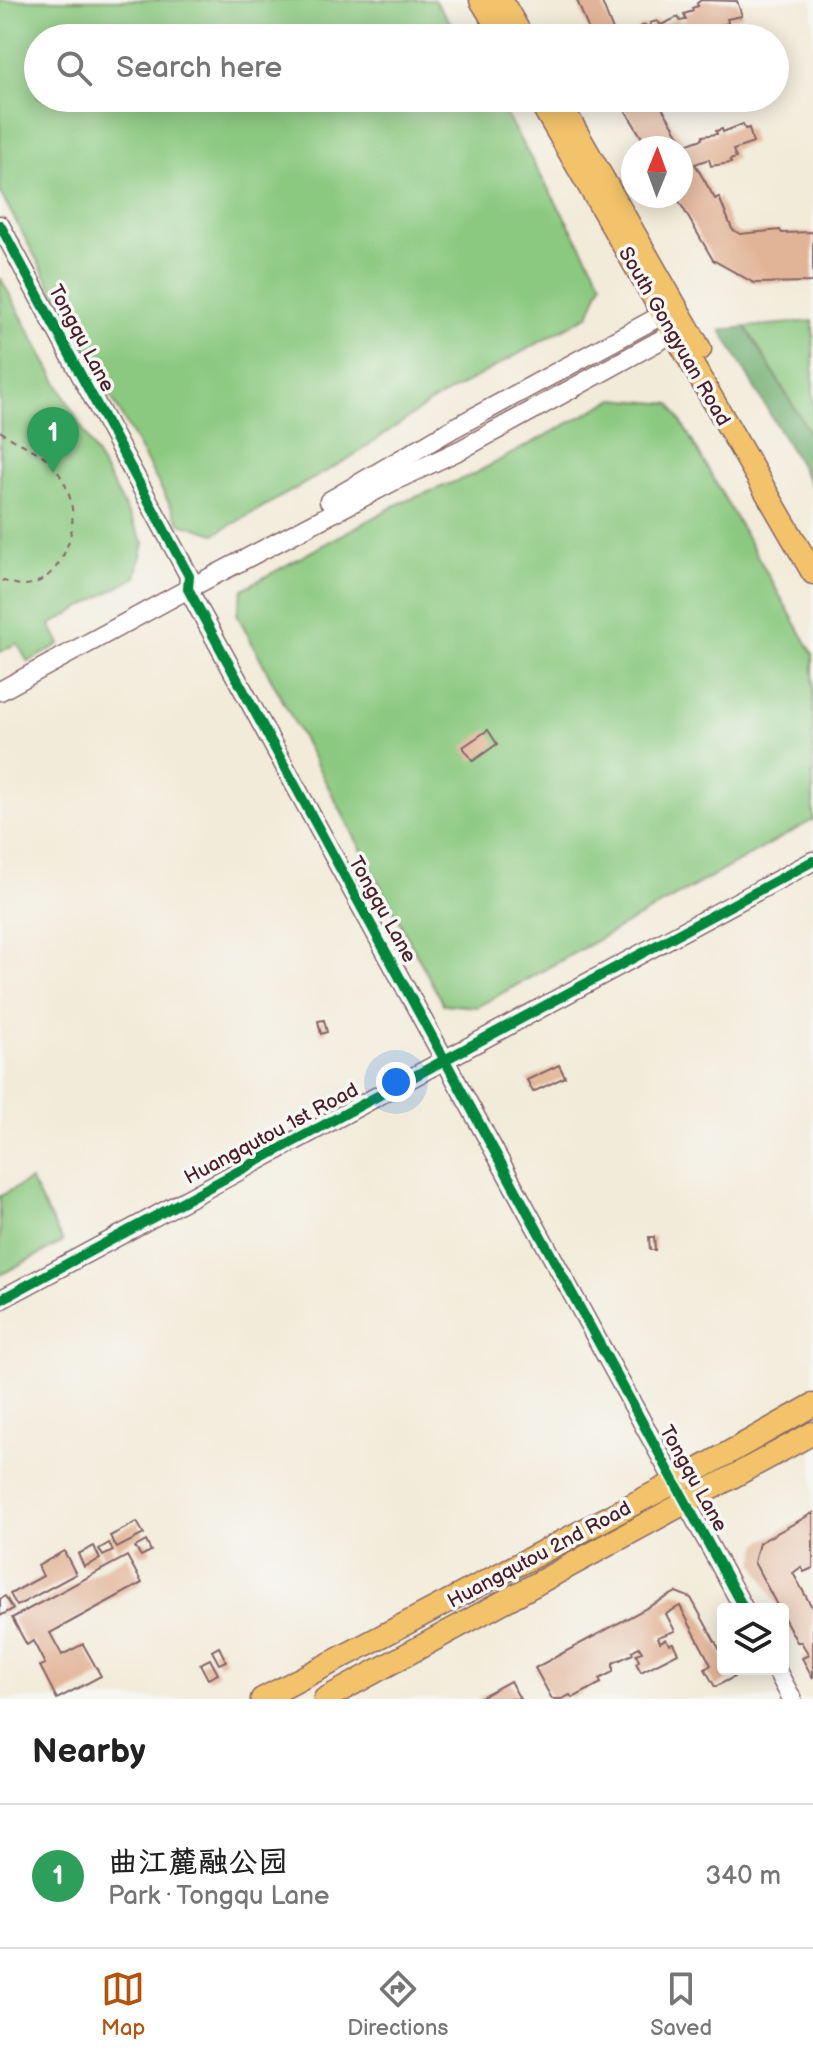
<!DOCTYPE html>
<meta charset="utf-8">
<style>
:root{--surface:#fff;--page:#f6f6f6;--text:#222;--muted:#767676;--line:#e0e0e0;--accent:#b45309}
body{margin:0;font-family:"Balsamiq Sans","LXGW WenKai TC",sans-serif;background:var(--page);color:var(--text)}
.controls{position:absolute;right:24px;bottom:24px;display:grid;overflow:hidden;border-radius:8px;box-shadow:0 4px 20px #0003}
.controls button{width:72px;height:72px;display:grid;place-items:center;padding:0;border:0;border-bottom:2px solid var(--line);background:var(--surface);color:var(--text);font:40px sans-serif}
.compass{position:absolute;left:621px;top:136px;width:72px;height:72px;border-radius:50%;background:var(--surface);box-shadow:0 4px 20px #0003;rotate:1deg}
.you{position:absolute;left:396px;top:1082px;width:28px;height:28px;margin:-20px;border:6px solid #fff;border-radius:50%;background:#1a73e8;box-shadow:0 0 0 12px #1a73e833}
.badge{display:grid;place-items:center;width:52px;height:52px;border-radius:50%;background:var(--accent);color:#fff;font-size:26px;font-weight:700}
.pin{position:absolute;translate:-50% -66px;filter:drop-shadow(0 2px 4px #0008)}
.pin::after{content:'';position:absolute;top:42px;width:28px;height:24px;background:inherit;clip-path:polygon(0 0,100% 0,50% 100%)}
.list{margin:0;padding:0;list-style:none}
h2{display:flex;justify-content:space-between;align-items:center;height:104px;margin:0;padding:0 32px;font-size:34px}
h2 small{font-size:26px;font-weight:400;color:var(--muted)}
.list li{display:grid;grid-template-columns:52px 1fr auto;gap:24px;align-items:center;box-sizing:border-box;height:144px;padding:0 32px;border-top:2px solid var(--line)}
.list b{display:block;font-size:30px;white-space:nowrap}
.list p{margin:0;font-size:26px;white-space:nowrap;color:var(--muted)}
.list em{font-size:26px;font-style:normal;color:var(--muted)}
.icon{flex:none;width:44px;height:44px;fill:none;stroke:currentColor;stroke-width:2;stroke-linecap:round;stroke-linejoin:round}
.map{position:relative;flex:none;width:813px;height:1699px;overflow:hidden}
.search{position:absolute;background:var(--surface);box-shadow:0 4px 20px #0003;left:24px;right:24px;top:24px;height:88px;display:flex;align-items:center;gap:20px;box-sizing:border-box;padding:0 28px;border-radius:44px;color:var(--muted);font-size:30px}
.sheet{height:248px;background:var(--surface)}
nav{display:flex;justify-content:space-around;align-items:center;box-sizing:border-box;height:112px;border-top:2px solid var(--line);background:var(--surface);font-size:22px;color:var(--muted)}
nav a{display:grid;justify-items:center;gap:4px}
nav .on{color:var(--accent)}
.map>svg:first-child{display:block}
.green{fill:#8bc980;stroke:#6a7456;stroke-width:2}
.forest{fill:#70ad6e;stroke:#5d664c;stroke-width:2}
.building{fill:#e2b497}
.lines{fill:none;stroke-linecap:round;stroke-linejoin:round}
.minor-casing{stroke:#856668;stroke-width:21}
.major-casing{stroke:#856668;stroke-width:25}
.path{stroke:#856668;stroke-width:2;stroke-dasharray:6 6;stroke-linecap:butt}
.minor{stroke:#fff;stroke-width:18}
.major{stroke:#f2c36a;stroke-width:22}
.cycleway-casing{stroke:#f6f6f2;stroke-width:15}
.cycleway{stroke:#00873e;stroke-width:10}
.labels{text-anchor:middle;stroke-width:7;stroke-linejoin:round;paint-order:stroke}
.street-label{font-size:20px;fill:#4a1f2b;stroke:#f6f6f2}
</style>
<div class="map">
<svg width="813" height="1699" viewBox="0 0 813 1699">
<rect width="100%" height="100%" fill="#f6f6f2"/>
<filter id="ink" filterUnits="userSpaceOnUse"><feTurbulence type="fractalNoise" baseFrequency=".0125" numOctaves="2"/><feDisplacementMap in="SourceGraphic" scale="16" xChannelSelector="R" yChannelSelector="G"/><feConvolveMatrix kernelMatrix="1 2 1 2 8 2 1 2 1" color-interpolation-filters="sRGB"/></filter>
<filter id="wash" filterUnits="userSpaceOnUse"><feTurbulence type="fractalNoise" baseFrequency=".006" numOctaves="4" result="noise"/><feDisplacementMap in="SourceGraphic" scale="32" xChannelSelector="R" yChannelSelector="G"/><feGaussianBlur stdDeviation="1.8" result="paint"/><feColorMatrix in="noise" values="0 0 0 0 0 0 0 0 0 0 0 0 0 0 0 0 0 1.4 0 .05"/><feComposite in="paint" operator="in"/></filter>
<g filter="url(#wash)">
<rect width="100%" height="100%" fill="#f2ebd9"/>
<g class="green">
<polygon points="0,0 434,0 462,38 38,38 38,98 496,98 602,282 589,315 433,401 348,459 215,534 180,523 0,192"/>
<polygon points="0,277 144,543 136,577 50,625 60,644 28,662 17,643 0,652"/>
<polygon points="813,321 813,439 746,327"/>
<polygon points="614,399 671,404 813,654 813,820 477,1007 443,1004 237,614 243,589 398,504 472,475"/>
<polygon points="30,1180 63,1242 0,1275 0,1196"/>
</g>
<polygon class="forest" points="746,327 813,439 813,488 721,330"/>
<g id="blocks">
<g class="building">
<polygon points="577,0 601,0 616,38 583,38 581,34 589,31"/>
<polygon points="701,0 737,1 742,16 727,19 728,23 702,32 699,29 680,38 624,38 636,33 639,27 645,25 647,29 652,28 650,23 657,21 661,25 678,17 680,21 686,20 684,14 693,11 692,8 698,6 697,3"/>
<polygon points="618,98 656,98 685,145 702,139 703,136 717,134 716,131 722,129 723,132 743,124 745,129 749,128 753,143 733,150 736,158 730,160 731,163 711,166 709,159 695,164 715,199 719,197 732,229 740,234 780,230 782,233 813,232 813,282 754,283 713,260 676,196 681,196 681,148 648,148"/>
<polygon points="488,730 497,744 473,761 463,747"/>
<polygon points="324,1020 327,1032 321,1034 318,1021"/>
<polygon points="559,1065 565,1077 533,1092 527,1080"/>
<polygon points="649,1237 654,1237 655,1250 650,1250"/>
<polygon points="813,1513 813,1568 804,1572 801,1567 793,1573 813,1609 813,1678 802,1658 809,1655 801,1642 797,1642 783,1616 783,1609 779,1609 754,1562 759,1543"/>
<polygon points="137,1522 144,1534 117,1548 110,1536"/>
<polygon points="146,1541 151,1551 141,1556 135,1547"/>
<polygon points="109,1543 113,1551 103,1556 99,1549"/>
<polygon points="94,1546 100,1559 84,1567 78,1554"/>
<polygon points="64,1551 76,1574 17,1606 10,1594 43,1576 38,1566"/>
<polygon points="127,1556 142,1583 50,1633 62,1655 83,1644 101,1676 57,1699 40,1666 45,1664 33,1641 27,1645 12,1618"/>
<polygon points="676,1592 691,1598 723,1656 723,1669 730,1669 734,1677 715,1687 705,1669 711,1665 680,1606 666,1614 675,1631 658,1637 660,1642 666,1639 669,1644 673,1643 678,1653 641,1672 636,1663 639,1661 636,1654 642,1652 639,1647 632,1651 633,1654 613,1663 613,1672 599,1679 601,1683 573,1698 570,1695 562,1699 552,1699 535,1668"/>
<polygon points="5,1596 13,1609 0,1616 0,1599"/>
<polygon points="219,1647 226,1661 219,1664 212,1651"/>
<polygon points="210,1659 218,1674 208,1679 200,1664"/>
<polygon points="510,1681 520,1699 477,1699"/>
</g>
</g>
</g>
<g filter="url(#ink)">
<use href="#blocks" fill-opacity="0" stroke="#856668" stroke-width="2"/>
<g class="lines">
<defs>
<g id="minor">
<polyline points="0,225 189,576 188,589 744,1609"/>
<polyline points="329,501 454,428 673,309"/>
<polyline points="0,691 188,589 394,481 462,449 686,326"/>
<polyline points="0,1300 813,861"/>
<polyline points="776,1669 792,1699"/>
</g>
<g id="major">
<polyline points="481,0 504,38"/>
<polyline points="501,0 523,38"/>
<polyline points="538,98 813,573"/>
<polyline points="557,98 700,349"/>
<polyline points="262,1699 689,1475 813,1405"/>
<polyline points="325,1699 813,1433"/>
</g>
</defs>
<use href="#minor" class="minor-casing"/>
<use href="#major" class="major-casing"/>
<path class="path" d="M0,431C17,445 44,450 56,469C63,479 69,491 71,503C78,532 60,584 24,585C16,585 8,582 0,580"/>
<use href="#minor" class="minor"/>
<use href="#major" class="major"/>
<defs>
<g id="cycleway">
<polyline points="0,225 189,576 188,589 744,1609"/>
<polyline points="0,1300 813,861"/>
</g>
</defs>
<use href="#cycleway" class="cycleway-casing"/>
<use href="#cycleway" class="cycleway"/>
</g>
</g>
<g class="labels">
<g class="street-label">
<text transform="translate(675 336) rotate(60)" y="7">South Gongyuan Road</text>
<text transform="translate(82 338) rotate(62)" y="7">Tongqu Lane</text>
<text transform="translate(383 909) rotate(61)" y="7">Tongqu Lane</text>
<text transform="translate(271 1133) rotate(-28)" y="7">Huangqutou 1st Road</text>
<text transform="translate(694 1478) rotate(61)" y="7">Tongqu Lane</text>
<text transform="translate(539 1554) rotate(-28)" y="7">Huangqutou 2nd Road</text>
</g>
</g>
</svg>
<div class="controls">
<button><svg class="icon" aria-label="layers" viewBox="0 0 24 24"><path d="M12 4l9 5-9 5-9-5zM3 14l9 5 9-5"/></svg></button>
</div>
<svg class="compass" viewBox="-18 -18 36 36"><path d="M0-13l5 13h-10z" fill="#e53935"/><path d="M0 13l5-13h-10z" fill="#767676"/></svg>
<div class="you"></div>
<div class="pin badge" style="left:53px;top:473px;background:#2e9e5b">1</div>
<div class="search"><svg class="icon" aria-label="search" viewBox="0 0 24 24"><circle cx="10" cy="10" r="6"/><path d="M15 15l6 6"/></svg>Search here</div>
</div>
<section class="sheet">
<h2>Nearby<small></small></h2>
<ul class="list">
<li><span class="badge" style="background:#2e9e5b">1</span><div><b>曲江麓融公园</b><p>Park · Tongqu Lane</p></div><em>340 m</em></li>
</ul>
</section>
<nav>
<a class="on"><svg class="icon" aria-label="map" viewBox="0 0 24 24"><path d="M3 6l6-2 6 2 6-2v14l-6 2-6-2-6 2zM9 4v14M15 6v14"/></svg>Map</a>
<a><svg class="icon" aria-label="directions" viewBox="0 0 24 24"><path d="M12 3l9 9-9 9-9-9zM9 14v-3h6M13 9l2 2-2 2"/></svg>Directions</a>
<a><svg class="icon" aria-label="saved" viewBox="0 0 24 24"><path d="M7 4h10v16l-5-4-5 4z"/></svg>Saved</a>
</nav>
